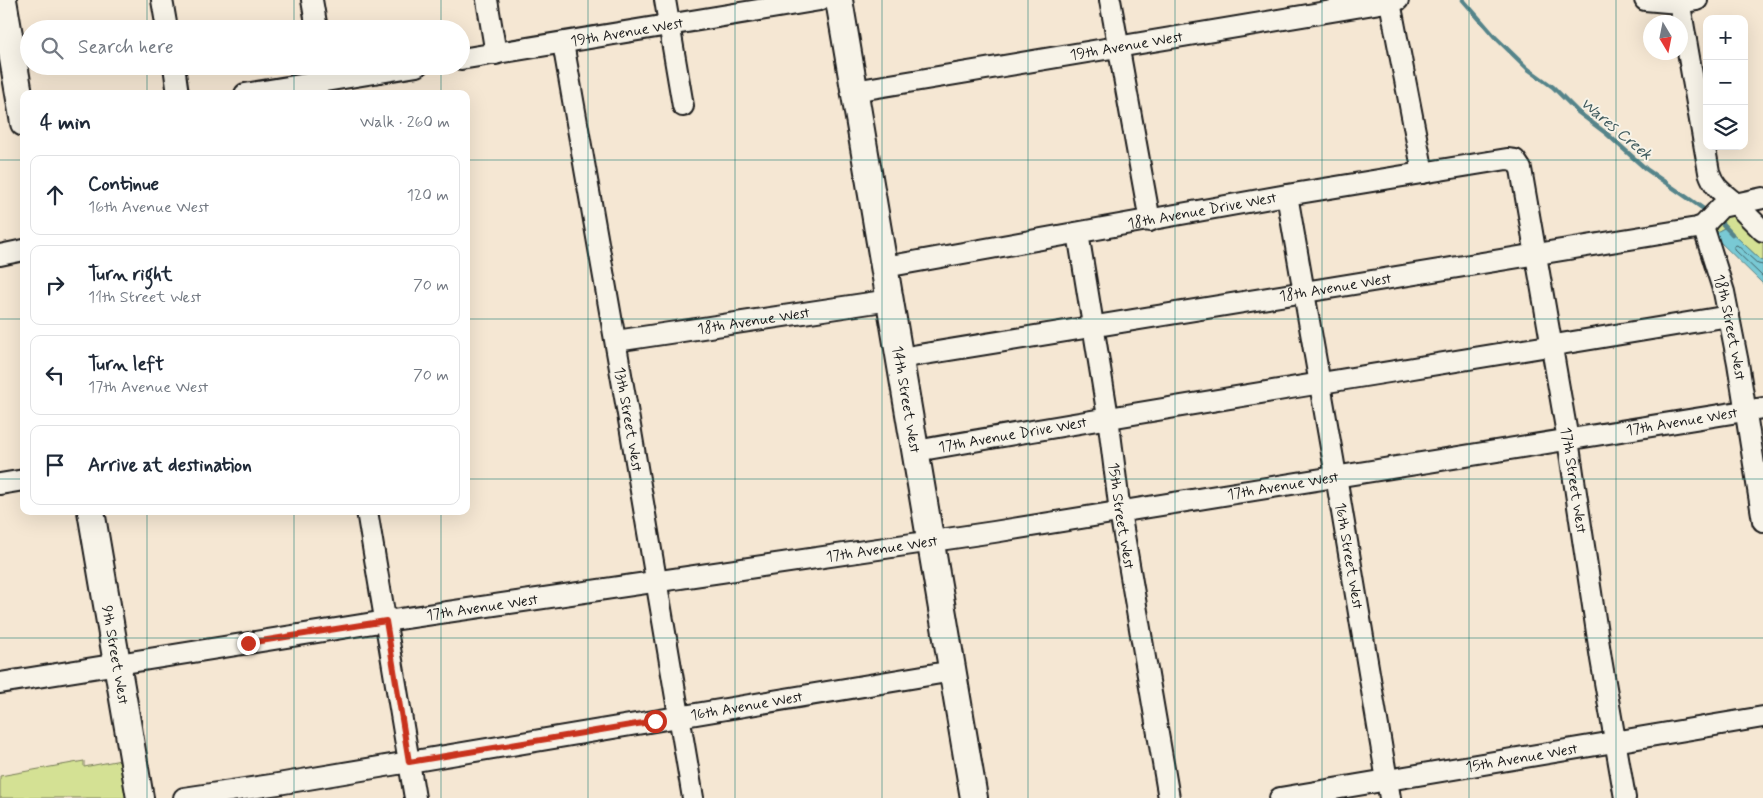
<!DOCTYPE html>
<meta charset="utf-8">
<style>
:root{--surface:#fff;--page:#f2f2f3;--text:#1f2937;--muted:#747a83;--line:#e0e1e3}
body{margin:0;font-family:Mynerve,sans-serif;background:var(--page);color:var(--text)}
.controls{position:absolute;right:15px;top:15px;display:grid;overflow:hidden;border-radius:10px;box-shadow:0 5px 20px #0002}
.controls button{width:45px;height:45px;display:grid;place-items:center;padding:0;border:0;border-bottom:1px solid var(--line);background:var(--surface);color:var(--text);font:25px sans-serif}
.compass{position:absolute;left:1643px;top:15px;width:45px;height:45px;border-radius:50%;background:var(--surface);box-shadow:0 5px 20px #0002;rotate:170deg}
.stop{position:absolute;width:15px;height:15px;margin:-11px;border:4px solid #c8321e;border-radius:50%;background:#fff}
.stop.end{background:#c8321e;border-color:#fff;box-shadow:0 1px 5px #0008}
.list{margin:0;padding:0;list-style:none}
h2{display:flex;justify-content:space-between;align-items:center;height:65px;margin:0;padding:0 20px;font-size:21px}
h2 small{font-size:16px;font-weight:400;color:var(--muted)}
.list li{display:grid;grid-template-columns:32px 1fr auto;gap:15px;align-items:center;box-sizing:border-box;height:80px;margin:0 10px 10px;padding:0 10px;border:1px solid var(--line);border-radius:10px}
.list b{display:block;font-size:19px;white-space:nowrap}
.list p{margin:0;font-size:16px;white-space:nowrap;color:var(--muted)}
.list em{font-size:16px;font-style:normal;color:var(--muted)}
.icon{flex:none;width:28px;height:28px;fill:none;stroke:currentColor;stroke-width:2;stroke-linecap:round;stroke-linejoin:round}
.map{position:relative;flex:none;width:1763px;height:798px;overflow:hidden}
.search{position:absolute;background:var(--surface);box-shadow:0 5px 20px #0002;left:20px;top:20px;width:450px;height:55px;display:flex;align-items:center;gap:12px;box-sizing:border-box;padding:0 18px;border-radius:28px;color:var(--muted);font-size:19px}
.panel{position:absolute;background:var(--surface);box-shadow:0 5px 20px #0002;left:20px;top:90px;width:450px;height:425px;border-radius:10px}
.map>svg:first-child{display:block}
.green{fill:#d4e194;stroke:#787e58}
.water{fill:#79c9d4;stroke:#54848a}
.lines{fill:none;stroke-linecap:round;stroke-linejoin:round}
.shore{stroke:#416166;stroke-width:1}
.stream{stroke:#54848a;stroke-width:4.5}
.minor-casing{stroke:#1c1c1c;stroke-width:24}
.major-casing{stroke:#1c1c1c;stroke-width:30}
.minor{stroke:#f7f3e8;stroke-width:20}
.major{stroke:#f7f3e8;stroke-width:26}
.route{stroke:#c8321e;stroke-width:6}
.grid{fill:none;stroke:#0f766e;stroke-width:1;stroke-opacity:0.55}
.labels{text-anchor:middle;stroke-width:4;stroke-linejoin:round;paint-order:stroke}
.street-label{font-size:15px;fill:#1c1c1c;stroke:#f7f3e8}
.water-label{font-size:16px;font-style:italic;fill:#3d595c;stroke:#f7f3e8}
</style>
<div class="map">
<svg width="1763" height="798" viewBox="0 0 1763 798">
<rect width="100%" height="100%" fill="#f5e7d3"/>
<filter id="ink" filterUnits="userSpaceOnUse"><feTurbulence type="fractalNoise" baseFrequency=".02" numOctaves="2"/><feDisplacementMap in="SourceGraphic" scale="10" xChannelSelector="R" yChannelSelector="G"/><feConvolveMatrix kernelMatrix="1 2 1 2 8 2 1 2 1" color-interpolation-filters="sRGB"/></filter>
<g filter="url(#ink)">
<g class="green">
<polygon points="1735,213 1763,241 1763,262 1726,227 1713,234 1711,228 1722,216"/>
<polygon points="126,759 133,798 0,798 0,776 84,761 84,767"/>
</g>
<polygon class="water" points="1726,227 1763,262 1763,284 1714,236 1713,234"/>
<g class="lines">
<polyline class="shore" points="1763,265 1758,264 1737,245 1734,246 1734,249 1763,277"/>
<g class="stream">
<polyline points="1463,0 1495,37 1528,69 1553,87 1578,112 1607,134 1646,169 1708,212"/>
<polyline points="1717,218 1732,234"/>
</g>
<defs>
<g id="minor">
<polyline points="162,0 167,29"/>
<polyline points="312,0 317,29"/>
<polyline points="487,0 496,54"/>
<polyline points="665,0 683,106"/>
<polyline points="1110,0 1150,221"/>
<polyline points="1645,0 1679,3 1697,0"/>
<path d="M1679,0L1709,172C1715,190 1724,193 1737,205C1746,214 1754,222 1763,231"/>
<polyline points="1390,2 1423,173"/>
<path id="s1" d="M563,43L629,420L693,798"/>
<path id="s2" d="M461,59L820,0"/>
<polyline points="174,66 178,94"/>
<path id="s3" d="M854,91L1398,0"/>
<polyline points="245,94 417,66"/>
<path id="s4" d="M1287,195L1336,476L1390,798"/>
<path id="s5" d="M1703,226L1724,292L1738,363L1763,521"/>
<path id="s6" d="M1078,233L1108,417L1120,512L1169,798"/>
<polyline points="0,255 24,250"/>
<path id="s7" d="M885,267L1287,195L1507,159L1515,160L1521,169L1568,440L1601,659L1625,798"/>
<path id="s8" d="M616,341L890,300"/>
<path id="s9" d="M900,358L1697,228L1703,226L1721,207L1763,198"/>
<path id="s10" d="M916,451C1187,403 1458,362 1729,316"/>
<polyline points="0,484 24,480"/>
<polyline points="367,511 415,798"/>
<path id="s11" d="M0,683L386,621L994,532L1763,408"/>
<path id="s12" d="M184,798L278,784L953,671"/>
<path id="s13" d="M1280,798L1763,717"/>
</g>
<g id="major">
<polyline points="3,0 24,123"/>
<path id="s14" d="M839,0L974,798"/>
<path id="s15" d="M91,511L140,798"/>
</g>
</defs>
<use href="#minor" class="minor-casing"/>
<use href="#major" class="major-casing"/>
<use href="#minor" class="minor"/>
<use href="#major" class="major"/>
</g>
</g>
<g class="lines" filter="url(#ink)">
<polyline class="route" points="248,643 386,621 409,762 655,721"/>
</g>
<path class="grid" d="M147,0V29M294,0V29M441,0V29M588,0V798M735,0V798M882,0V798M1028,0V798M1175,0V798M1322,0V798M1469,0V798M1616,0V798M147,66V94M294,66V94M441,66V94M0,160H24M466,160H1763M0,319H24M466,319H1763M0,479H24M466,479H1763M147,511V798M294,511V798M441,511V798M0,638H1763"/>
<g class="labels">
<g class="street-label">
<text dy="5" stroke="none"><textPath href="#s2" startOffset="168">19th Avenue West</textPath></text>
<text dy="5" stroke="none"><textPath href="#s3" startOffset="276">19th Avenue West</textPath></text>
<text dy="5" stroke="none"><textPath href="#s7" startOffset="322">18th Avenue Drive West</textPath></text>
<text dy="5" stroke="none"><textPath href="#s9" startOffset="441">18th Avenue West</textPath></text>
<text dy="5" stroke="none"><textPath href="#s8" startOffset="139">18th Avenue West</textPath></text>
<text dy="5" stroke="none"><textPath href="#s5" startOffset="105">18th Street West</textPath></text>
<text dy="5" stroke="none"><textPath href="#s14" startOffset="405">14th Street West</textPath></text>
<text dy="5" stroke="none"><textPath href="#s1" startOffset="382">13th Street West</textPath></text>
<text dy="5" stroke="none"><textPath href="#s11" startOffset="1702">17th Avenue West</textPath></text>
<text dy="5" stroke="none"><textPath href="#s10" startOffset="98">17th Avenue Drive West</textPath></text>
<text dy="5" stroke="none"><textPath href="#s7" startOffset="966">17th Street West</textPath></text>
<text dy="5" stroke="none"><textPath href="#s11" startOffset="1298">17th Avenue West</textPath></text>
<text dy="5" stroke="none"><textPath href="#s6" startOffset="286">15th Street West</textPath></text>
<text dy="5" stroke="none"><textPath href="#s11" startOffset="892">17th Avenue West</textPath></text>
<text dy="5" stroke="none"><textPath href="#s4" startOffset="366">16th Street West</textPath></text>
<text dy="5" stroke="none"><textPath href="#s11" startOffset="488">17th Avenue West</textPath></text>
<text dy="5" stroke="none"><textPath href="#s15" startOffset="146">9th Street West</textPath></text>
<text dy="5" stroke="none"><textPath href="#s12" startOffset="570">16th Avenue West</textPath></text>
<text dy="5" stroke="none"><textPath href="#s13" startOffset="245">15th Avenue West</textPath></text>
</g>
<g class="water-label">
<text transform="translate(1617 128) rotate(40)" y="6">Wares Creek</text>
</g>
</g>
</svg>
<div class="controls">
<button>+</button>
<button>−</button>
<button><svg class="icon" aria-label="layers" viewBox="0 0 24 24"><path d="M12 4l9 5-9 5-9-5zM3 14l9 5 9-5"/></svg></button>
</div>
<svg class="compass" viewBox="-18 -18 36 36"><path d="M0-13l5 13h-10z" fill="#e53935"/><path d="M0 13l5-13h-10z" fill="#747a83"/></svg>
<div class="stop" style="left:655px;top:721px"></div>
<div class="stop end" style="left:248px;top:643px"></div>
<div class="search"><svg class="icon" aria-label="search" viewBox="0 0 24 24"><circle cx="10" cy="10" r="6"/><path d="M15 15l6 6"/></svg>Search here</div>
<section class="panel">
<h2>4 min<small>Walk · 260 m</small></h2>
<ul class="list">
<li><svg class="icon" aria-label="ahead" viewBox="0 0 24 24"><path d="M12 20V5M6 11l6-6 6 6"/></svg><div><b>Continue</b><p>16th Avenue West</p></div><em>120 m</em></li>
<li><svg class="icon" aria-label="right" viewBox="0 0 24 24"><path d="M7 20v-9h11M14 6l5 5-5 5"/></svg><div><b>Turn right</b><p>11th Street West</p></div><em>70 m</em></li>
<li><svg class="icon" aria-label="left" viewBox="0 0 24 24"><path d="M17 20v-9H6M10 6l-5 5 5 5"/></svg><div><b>Turn left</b><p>17th Avenue West</p></div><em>70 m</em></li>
<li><svg class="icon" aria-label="arrive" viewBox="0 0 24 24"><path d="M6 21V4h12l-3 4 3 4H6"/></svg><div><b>Arrive at destination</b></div></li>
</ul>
</section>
</div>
